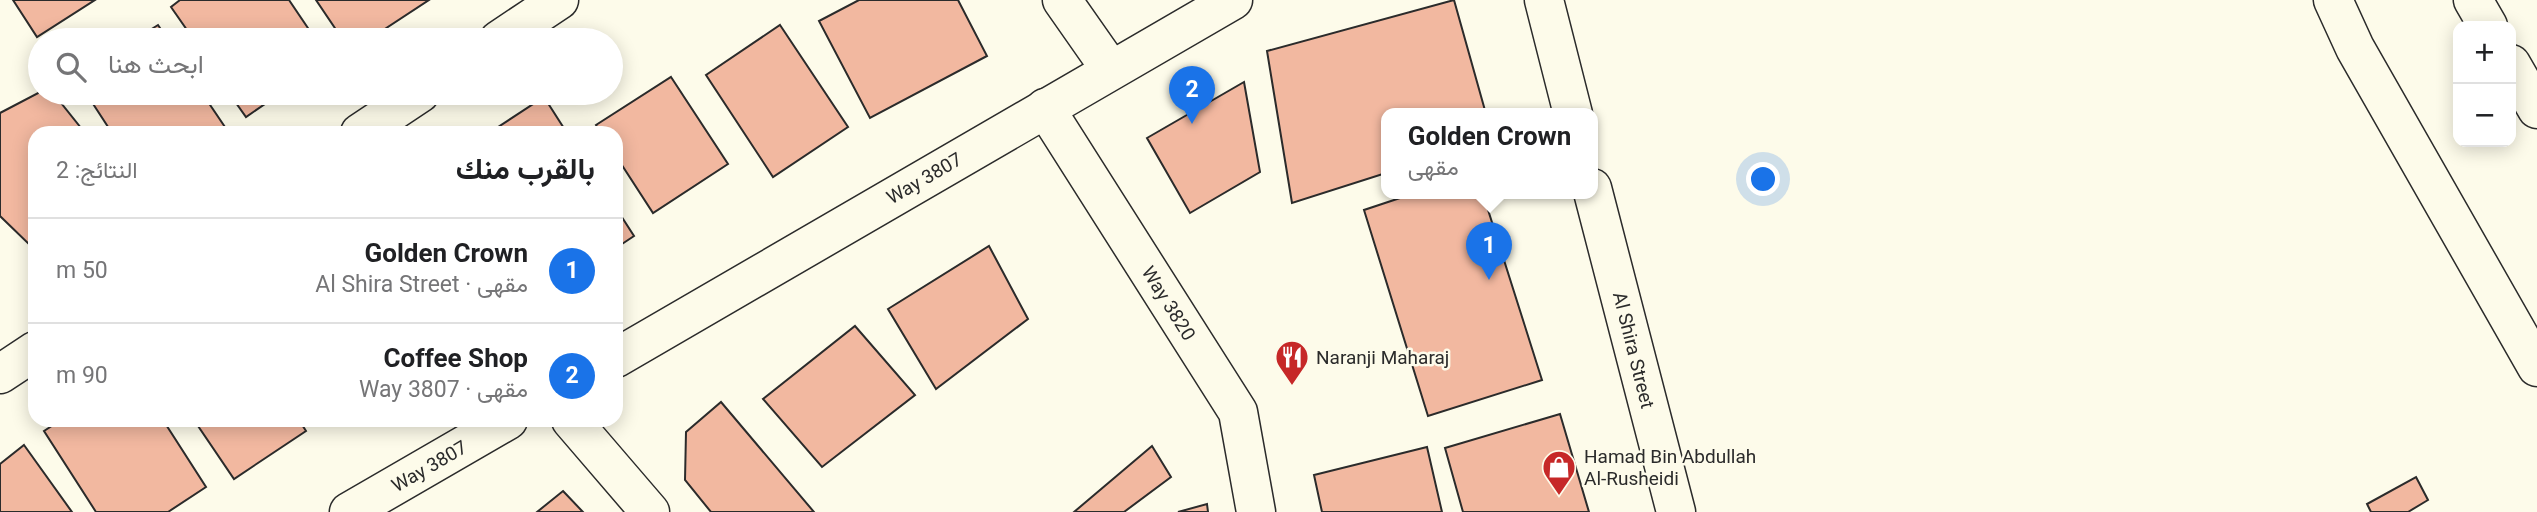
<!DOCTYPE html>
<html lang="ar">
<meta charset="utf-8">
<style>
:root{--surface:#fff;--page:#f6f6f6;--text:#202124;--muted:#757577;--line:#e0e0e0;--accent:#1a73e8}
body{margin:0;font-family:Roboto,Vazirmatn,sans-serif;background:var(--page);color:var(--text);direction:rtl}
.controls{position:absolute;right:21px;top:21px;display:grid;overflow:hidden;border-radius:14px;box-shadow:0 4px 18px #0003}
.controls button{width:63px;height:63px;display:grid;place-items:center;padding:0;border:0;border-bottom:2px solid var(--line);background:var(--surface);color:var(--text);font:35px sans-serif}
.you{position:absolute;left:1764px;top:180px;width:24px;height:24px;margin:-18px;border:5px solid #fff;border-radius:50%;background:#1a73e8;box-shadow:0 0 0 10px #1a73e833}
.badge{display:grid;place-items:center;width:46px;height:46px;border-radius:50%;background:var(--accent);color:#fff;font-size:23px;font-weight:700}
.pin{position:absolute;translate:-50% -58px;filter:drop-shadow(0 2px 4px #0008)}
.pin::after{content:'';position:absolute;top:37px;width:24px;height:21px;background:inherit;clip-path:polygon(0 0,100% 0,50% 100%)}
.popup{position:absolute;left:1381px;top:108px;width:217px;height:91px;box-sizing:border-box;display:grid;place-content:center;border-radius:14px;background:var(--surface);filter:drop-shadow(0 2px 5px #0005);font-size:23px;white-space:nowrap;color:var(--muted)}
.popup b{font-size:26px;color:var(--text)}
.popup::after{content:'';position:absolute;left:50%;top:100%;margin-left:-14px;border:14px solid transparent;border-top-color:var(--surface)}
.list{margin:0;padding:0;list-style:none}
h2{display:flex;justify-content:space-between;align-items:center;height:91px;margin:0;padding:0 28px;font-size:30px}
h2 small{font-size:23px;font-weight:400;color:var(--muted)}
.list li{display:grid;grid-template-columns:46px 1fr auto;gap:21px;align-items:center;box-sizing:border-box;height:105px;padding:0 28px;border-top:2px solid var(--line)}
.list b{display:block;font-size:26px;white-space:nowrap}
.list p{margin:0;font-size:23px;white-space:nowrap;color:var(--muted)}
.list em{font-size:23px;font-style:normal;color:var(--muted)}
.icon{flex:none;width:38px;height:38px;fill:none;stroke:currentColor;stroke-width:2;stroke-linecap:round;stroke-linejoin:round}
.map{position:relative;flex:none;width:2537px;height:512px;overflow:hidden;direction:ltr}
.search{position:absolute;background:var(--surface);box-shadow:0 4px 18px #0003;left:28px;top:28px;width:595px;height:77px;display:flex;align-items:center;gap:18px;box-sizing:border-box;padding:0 24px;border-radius:38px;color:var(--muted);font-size:26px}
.panel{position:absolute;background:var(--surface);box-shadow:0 4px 18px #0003;left:28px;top:126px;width:595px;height:301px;border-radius:21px;direction:rtl}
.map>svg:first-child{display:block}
.building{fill:#f2b8a0;stroke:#2b2b2b;stroke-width:2}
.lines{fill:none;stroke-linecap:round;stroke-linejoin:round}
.minor-casing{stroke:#2b2b2b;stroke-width:41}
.highway-casing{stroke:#2b2b2b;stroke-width:41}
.minor{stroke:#fdfbea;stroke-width:38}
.highway{stroke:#fdfbea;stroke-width:38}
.labels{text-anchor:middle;stroke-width:5;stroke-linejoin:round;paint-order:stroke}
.street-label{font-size:19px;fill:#2b2b2b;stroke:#fdfbea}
.poi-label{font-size:19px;fill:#2b2b2b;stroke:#fdfbea;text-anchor:start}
</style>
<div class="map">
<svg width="2537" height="512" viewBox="0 0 2537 512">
<rect width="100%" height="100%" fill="#fdfbea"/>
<g class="building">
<polygon points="13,0 95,0 37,37"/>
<polygon points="180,0 289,0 316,40 194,40 171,7"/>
<polygon points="316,0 429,0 368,40 343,40"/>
<polygon points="859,0 958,0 987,56 870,118 819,21"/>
<polygon points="1454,0 1486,114 1386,114 1386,173 1292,203 1267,51"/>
<polygon points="158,25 168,40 134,40"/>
<polygon points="780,25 848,127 773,177 706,75"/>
<polygon points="671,77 728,164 653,213 616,156 616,133 601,133 596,125"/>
<polygon points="1244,82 1260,172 1190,213 1147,138"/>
<polygon points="40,92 53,93 85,133 35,133 35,250 0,216 0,113"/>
<polygon points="86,93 202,93 229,133 112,133"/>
<polygon points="229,93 281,93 246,117"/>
<polygon points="544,97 567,133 489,133"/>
<polygon points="1412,194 1483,194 1542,380 1428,416 1364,210"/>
<polygon points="616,208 634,236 616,248"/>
<polygon points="989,246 1028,319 936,389 888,309"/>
<polygon points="855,326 915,395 822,467 763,399"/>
<polygon points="721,402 814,512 711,512 685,480 686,432"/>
<polygon points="1560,414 1589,512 1463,512 1445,448"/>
<polygon points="61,420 163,420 206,487 168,512 96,512 44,431"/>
<polygon points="194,420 299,420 306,431 234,479"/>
<polygon points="24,445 72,512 0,512 0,464"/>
<polygon points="1152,446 1171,477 1124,512 1074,512"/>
<polygon points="1427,447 1442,512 1322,512 1314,475"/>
<polygon points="2416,477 2428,500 2408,512 2371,512 2367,504"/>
<polygon points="563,491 583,512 537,512"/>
<polygon points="1207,504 1208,512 1178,512"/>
</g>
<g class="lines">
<defs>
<g id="minor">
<polyline points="1062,0 1111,70"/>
<polyline points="1544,0 1573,114"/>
<polyline points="499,40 559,0"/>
<polyline points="1045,108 1238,412 1256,512"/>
<polyline points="360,133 420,93"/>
<polyline points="1592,188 1676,512"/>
<polyline points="616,358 1233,0"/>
<polyline points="0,374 35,351"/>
<polyline points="571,420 650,512"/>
<polyline points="349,512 508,420"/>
</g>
<g id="highway">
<polyline points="2333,0 2355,48 2537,367"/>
<polyline points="2473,0 2488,26"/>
<polyline points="2511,64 2537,109"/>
</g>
</defs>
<use href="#minor" class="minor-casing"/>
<use href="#highway" class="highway-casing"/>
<use href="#minor" class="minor"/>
<use href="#highway" class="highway"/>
</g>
<defs>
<symbol id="restaurant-pin" viewBox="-11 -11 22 30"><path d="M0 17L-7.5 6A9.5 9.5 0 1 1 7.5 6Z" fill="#c62828" stroke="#fdfbea"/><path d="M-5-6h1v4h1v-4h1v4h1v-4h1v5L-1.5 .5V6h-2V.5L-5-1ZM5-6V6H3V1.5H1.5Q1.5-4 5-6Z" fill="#fff"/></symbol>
<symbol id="shop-pin" viewBox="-11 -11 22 30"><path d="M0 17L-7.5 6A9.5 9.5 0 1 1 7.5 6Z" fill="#c62828" stroke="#fdfbea"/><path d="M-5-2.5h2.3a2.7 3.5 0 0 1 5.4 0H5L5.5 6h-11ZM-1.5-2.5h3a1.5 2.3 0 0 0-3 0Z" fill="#fff"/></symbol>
</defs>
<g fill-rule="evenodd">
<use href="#restaurant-pin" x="1273" y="338" width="38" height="52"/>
<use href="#shop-pin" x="1540" y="448" width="38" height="52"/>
</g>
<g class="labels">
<g class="street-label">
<text transform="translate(924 178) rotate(-30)" y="7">Way 3807</text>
<text transform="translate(1169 303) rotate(58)" y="7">Way 3820</text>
<text transform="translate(1634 350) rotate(76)" y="7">Al Shira Street</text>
<text transform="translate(429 466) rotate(-30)" y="7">Way 3807</text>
</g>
<g class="poi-label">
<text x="1316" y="364">Naranji Maharaj</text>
<text x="1584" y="463">Hamad Bin Abdullah<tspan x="1584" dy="22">Al-Rusheidi</tspan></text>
</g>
</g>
</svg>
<div class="controls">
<button>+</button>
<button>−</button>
</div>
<div class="you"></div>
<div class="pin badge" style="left:1489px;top:280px">1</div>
<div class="popup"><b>Golden Crown</b>مقهى</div>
<div class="pin badge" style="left:1192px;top:124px">2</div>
<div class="search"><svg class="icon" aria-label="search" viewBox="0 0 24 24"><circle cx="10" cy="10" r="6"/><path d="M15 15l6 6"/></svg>ابحث هنا</div>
<section class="panel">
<h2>بالقرب منك<small>النتائج: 2</small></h2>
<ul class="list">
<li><span class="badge">1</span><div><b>Golden Crown</b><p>مقهى · Al Shira Street</p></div><em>50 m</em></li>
<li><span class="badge">2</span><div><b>Coffee Shop</b><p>مقهى · Way 3807</p></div><em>90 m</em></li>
</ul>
</section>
</div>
